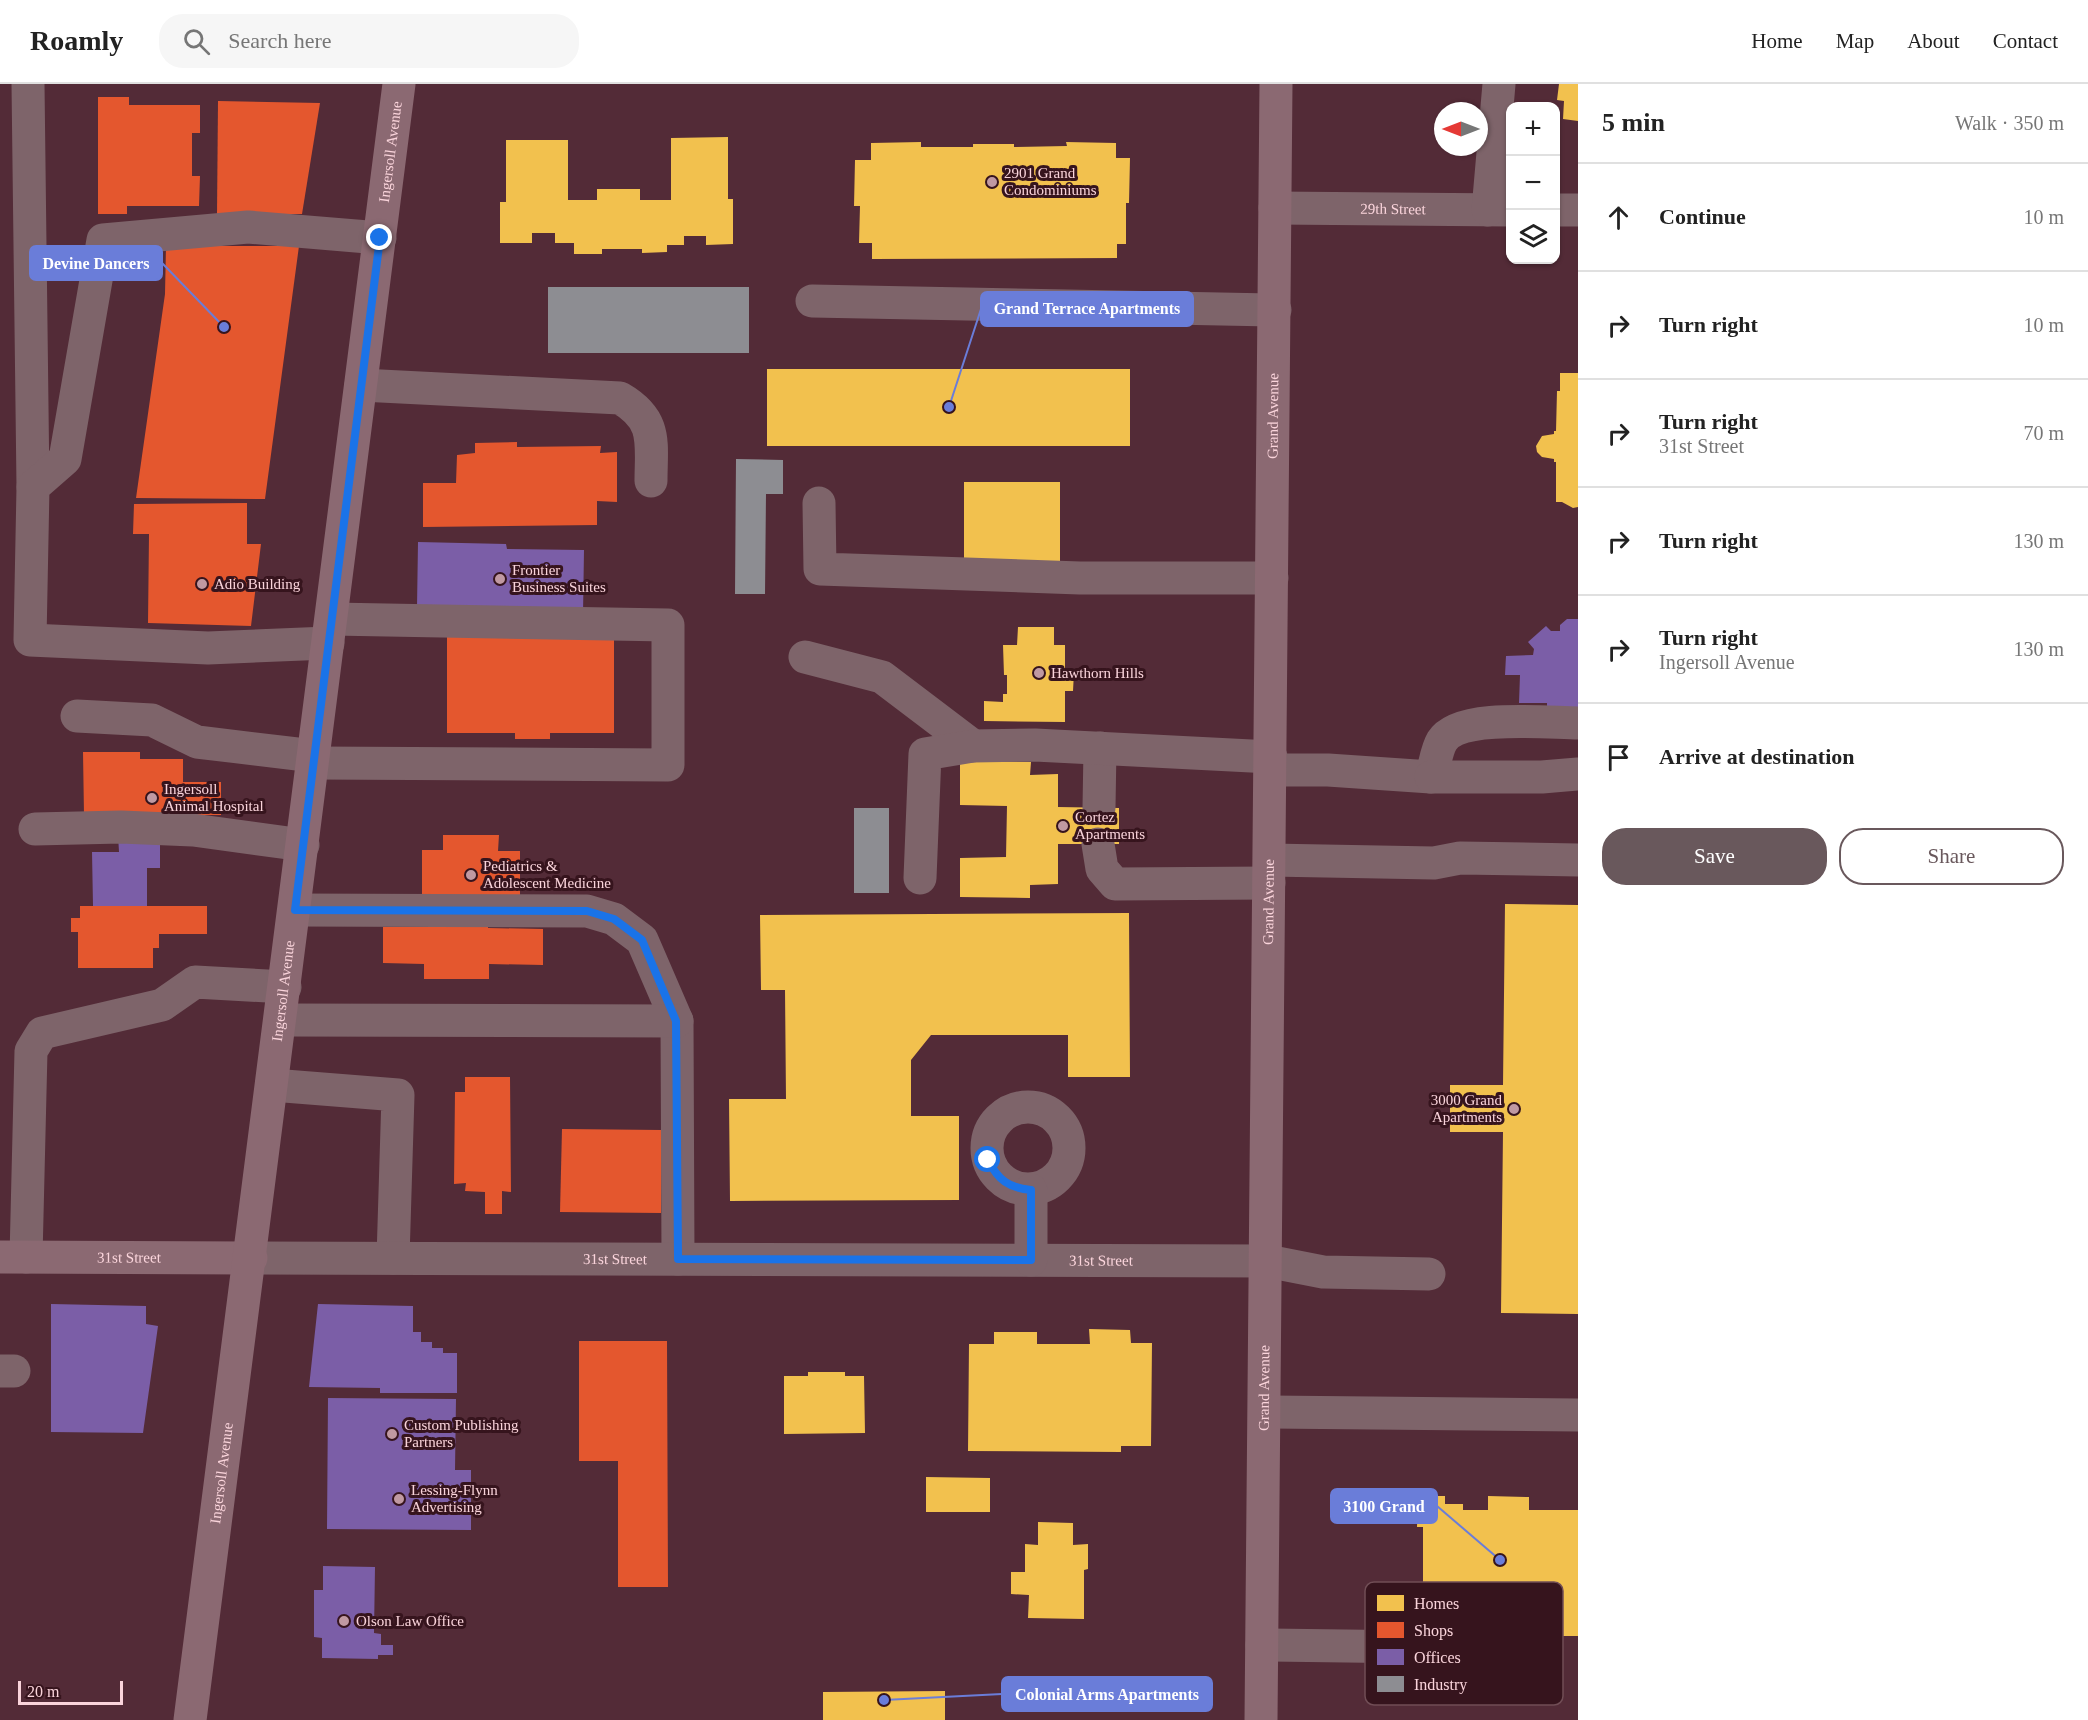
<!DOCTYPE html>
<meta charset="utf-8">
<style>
:root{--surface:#fff;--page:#f6f6f6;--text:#222;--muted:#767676;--line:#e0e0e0;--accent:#69585c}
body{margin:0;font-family:Georgia,serif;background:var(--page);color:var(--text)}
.controls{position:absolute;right:18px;top:18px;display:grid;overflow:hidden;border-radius:12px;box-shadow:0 2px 4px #0004}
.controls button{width:54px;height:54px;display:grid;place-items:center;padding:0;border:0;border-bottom:2px solid var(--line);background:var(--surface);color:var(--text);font:30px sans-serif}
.compass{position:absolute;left:1434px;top:18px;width:54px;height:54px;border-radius:50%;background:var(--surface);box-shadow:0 2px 4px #0004;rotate:270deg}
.scale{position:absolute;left:18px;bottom:15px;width:105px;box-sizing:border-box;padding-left:6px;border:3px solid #fad4db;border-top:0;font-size:16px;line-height:21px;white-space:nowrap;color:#fad4db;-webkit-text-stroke:4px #36141d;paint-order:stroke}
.stop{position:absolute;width:18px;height:18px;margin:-14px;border:4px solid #1a73e8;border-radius:50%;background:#fff}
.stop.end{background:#1a73e8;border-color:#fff;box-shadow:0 2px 6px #0008}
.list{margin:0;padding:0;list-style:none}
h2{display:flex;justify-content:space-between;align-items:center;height:78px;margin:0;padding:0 24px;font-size:26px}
h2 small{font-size:20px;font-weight:400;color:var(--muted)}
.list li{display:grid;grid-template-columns:39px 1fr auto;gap:18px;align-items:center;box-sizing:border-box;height:108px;padding:0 24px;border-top:2px solid var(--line)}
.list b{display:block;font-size:22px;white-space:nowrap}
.list p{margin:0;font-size:20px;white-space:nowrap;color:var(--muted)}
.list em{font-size:20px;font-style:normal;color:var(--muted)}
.actions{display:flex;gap:12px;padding:18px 24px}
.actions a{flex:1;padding:14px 0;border:2px solid var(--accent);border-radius:24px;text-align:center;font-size:21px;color:var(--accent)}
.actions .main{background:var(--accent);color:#fff}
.icon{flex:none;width:33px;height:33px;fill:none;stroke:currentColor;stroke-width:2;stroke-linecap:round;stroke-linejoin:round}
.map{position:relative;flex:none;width:1578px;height:1636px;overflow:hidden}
header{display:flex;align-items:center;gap:36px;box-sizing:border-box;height:84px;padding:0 30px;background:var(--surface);border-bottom:2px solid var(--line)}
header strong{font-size:28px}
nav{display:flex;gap:33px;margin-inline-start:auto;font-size:21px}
.search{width:420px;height:54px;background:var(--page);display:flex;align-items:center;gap:15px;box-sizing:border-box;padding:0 21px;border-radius:24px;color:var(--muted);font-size:22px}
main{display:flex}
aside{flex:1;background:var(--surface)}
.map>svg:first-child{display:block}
.homes{fill:#f2c14e}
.shops{fill:#e4572e}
.offices{fill:#7b5ea7}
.industry{fill:#8d8d92}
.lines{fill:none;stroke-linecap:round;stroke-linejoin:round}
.minor{stroke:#7e646a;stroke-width:33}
.major{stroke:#8b6972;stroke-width:33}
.route{stroke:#1a73e8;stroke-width:8}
.poi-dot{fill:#c099a2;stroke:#36141d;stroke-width:2}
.labels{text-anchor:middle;stroke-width:6;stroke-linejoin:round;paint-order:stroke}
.street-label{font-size:15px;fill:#fad4db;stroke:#36141d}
.poi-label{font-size:15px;fill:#fad4db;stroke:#36141d;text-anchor:start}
.key{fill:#36141d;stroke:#714e56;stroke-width:1.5}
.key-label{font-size:16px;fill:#fad4db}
.leader{fill:none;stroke:#6a7dd9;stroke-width:2}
.callout-dot{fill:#6a7dd9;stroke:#36141d;stroke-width:2}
.callout{fill:#6a7dd9;stroke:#6a7dd9;stroke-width:2}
.callout-label{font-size:16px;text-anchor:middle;font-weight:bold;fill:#fff}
</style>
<header>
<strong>Roamly</strong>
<div class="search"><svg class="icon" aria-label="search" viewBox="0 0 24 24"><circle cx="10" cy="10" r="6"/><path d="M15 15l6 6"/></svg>Search here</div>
<nav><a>Home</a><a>Map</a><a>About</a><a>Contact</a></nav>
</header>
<main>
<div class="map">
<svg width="1578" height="1636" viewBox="0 0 1578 1636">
<rect width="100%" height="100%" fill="#532b37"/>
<g class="homes">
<polygon points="1559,0 1578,0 1578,37 1563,35 1564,17 1557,16"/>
<polygon points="728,53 728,115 733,115 733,160 706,161 706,152 684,152 684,161 667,161 667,168 642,169 642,165 602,165 602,170 574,170 574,159 555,159 555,149 532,149 532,159 500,159 500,118 506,118 506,56 568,56 568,116 597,116 597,105 640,105 640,116 671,116 671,54"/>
<polygon points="921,58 921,63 973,63 973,60 1014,60 1014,63 1067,62 1066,58 1116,59 1116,74 1130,74 1129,119 1126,119 1126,160 1117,160 1117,174 872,175 872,159 859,159 860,122 854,122 855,76 871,76 871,59"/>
<rect x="767" y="285" width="363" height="77"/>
<polygon points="1560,289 1578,289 1578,423 1573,424 1562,418 1556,418 1556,378 1554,378 1554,375 1542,373 1537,368 1536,362 1542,352 1554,350 1554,347 1556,347 1557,307 1560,307"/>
<rect x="964" y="398" width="96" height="82"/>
<polygon points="1018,543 1054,543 1054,561 1065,561 1065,588 1074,588 1073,607 1065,607 1065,638 984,637 984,617 1003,618 1003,610 1007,610 1007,591 1004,591 1003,561 1017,561"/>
<polygon points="960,677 1031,678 1030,691 1058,690 1058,723 1119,724 1119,760 1058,760 1058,800 1030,801 1030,814 960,813 960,774 1006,773 1007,722 960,721"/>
<polygon points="1505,820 1578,821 1578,1230 1501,1229 1503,1048 1450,1048 1450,1001 1503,1001"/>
<polygon points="1129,829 1130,993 1068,993 1068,951 931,951 911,976 911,1032 959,1032 959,1116 730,1117 729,1015 786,1015 785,906 761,906 760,831"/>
<polygon points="1089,1245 1130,1246 1131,1259 1152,1259 1151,1362 1121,1362 1121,1368 968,1367 969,1260 994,1260 994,1248 1037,1248 1037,1260 1090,1260"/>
<polygon points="808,1288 845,1288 845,1292 864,1292 865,1349 784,1350 784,1292 808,1292"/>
<polygon points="926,1393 990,1394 990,1428 926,1428"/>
<polygon points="1418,1412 1445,1412 1445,1420 1463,1420 1463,1426 1488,1426 1488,1412 1529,1413 1529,1426 1578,1426 1578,1552 1559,1552 1559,1543 1548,1543 1548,1552 1513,1552 1513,1539 1451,1539 1451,1552 1417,1552 1417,1509 1423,1509 1423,1443 1417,1443"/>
<polygon points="1038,1438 1073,1439 1073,1461 1088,1460 1088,1485 1084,1486 1084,1535 1028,1534 1029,1511 1011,1510 1011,1488 1025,1488 1025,1460 1038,1461"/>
<polygon points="945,1607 945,1636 823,1636 823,1608"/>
</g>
<g class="shops">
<polygon points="98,13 129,13 129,21 200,21 200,49 192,49 192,92 200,92 199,122 127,122 127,130 98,130"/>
<polygon points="218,17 320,19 302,130 217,130"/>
<polygon points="166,162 299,162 265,415 136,414 165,210"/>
<polygon points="517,358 517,363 601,362 600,369 617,368 617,418 597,417 597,441 423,443 423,399 456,399 457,371 475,369 475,359"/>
<polygon points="247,419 247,460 261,460 251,542 148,539 149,450 133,450 134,420"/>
<polygon points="614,549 614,649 550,649 550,655 515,655 515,649 447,649 447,550"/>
<polygon points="83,668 140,668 140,675 183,675 183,698 221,698 221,731 84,731"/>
<polygon points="443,751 499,751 498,767 520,767 520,816 422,815 422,766 443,766"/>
<polygon points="80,822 207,822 207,850 159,850 159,864 153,864 153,884 78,884 78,848 71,848 71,834 80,834"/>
<polygon points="472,834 488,834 488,844 543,845 543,881 489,880 489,895 424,895 424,880 383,879 383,843 472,843"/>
<polygon points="465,993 510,993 511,1108 502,1107 502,1130 485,1130 485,1108 465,1107 466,1099 454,1100 455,1008 465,1008"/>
<polygon points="562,1045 662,1046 661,1129 560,1128"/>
<polygon points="579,1257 667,1257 668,1503 618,1503 618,1377 579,1377"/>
</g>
<g class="offices">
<polygon points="418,458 506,460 507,465 584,466 583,530 417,523"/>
<polygon points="1567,535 1578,535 1578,627 1547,630 1547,619 1519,619 1520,591 1505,591 1506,572 1533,571 1534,565 1528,558 1546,542 1551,547 1560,547 1560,541"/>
<polygon points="118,751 160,751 160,784 147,784 147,822 93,822 92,768 119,768"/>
<polygon points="51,1220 146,1222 146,1240 158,1242 143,1349 51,1348"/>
<polygon points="318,1220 413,1222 413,1248 421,1248 421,1258 432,1258 432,1264 443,1264 443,1269 457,1269 457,1309 380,1309 380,1304 309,1303"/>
<polygon points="328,1314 456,1315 455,1386 471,1386 471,1446 327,1445"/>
<polygon points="323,1482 375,1483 374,1549 381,1550 381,1561 393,1561 393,1571 378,1571 378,1575 322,1574 322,1554 314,1553 314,1506 323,1506"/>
</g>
<g class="industry">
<rect x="548" y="203" width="201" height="66"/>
<polygon points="736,375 783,376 783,410 766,410 765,510 735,510"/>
<rect x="854" y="724" width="35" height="85"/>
</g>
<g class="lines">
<g class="minor">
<polyline points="28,0 33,403"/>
<path id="s1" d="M1275,124L1510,126"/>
<polyline points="1488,126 1499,0"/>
<polyline points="1556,126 1578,126"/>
<polyline points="812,217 1275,226"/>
<path d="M361,301L620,314C658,336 651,359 651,397"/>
<polyline points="819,419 820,485 1080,494 1272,494"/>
<polyline points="328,559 208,564 30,556 33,403 65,375 103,156 248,143 380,154"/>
<polyline points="805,573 882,593 973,662"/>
<polyline points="77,632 152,636 197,658 314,672"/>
<polyline points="314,679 668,681 668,541 332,535"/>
<path d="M1271,686H1328L1431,693C1435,682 1436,667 1442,657C1459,629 1548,639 1578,639"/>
<polyline points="1431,693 1542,693 1578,690"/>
<polyline points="1099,724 1100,664"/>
<polyline points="35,745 121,743 193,746 303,761"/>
<polyline points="1098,760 1102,785 1115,800 1269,799"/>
<polyline points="1270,776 1434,779 1460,774 1578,776"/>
<polyline points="920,794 925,670 973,662 1035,661 1271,673"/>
<polyline points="295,826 587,827 614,835 642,856 677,937 678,1175"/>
<polyline points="281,936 677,937"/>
<polyline points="272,1001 398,1011 393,1174"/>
<circle cx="1028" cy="1064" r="41"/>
<polyline points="26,1173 31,967 42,949 162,921 195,898 285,903"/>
<path id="s2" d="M251,1174L1267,1177L1323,1188L1429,1190"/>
<polyline points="1031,1176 1031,1106"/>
<polyline points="0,1287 14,1287"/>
<polyline points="1265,1328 1578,1331"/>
<polyline points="1262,1561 1497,1564"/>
</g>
<g class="major">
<path id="s3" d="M0,1173L251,1174"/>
<path id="s4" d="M190,1636L399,0"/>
<path id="s5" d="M1261,1636L1276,0"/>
</g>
</g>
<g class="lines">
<path class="route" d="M380,154L295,826L587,827L614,835L642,856L676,937L678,1175L1031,1176V1106C1009,1104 998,1096 988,1076"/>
</g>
<g class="poi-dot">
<circle cx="992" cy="98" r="6"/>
<circle cx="500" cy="495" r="6"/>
<circle cx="202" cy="500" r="6"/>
<circle cx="1039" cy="589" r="6"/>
<circle cx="152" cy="714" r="6"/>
<circle cx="1063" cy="742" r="6"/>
<circle cx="471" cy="791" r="6"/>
<circle cx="1514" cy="1025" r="6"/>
<circle cx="392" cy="1350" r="6"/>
<circle cx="399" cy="1415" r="6"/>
<circle cx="344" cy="1537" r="6"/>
</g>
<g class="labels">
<g class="street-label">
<text dy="5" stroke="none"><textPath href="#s4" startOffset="1581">Ingersoll Avenue</textPath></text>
<text dy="5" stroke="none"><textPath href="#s1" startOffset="118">29th Street</textPath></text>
<text dy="5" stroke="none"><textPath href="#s5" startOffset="1304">Grand Avenue</textPath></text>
<text dy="5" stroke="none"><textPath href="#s5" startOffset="818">Grand Avenue</textPath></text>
<text dy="5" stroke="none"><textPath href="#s4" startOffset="735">Ingersoll Avenue</textPath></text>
<text dy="5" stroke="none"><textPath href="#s3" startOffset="129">31st Street</textPath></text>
<text dy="5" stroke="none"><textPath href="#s2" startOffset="364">31st Street</textPath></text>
<text dy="5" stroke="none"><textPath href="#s2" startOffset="850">31st Street</textPath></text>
<text dy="5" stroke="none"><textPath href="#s5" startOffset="332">Grand Avenue</textPath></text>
<text dy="5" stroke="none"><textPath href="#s4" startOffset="249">Ingersoll Avenue</textPath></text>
</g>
<g class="poi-label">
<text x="1004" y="94">2901 Grand<tspan x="1004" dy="17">Condominiums</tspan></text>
<text x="512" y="491">Frontier<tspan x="512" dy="17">Business Suites</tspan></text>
<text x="214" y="505">Adio Building</text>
<text x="1051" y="594">Hawthorn Hills</text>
<text x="164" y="710">Ingersoll<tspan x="164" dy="17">Animal Hospital</tspan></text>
<text x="1075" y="738">Cortez<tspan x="1075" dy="17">Apartments</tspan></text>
<text x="483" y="787">Pediatrics &amp;<tspan x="483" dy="17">Adolescent Medicine</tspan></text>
<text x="1502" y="1021" text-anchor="end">3000 Grand<tspan x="1502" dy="17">Apartments</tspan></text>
<text x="404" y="1346">Custom Publishing<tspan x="404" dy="17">Partners</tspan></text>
<text x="411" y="1411">Lessing-Flynn<tspan x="411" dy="17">Advertising</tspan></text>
<text x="356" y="1542">Olson Law Office</text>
</g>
</g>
<rect x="1365" y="1498" width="198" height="123" rx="9" class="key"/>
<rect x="1377" y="1511" width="27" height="16" fill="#f2c14e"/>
<rect x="1377" y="1538" width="27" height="16" fill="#e4572e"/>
<rect x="1377" y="1565" width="27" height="16" fill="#7b5ea7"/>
<rect x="1377" y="1592" width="27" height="16" fill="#8d8d92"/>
<g class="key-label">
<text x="1414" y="1525">Homes</text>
<text x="1414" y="1552">Shops</text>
<text x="1414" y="1579">Offices</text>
<text x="1414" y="1606">Industry</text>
</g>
<path class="leader" d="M224 243L162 179M949 323L981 225M1500 1476L1437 1422M884 1616L1002 1610"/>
<g class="callout-dot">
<circle cx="224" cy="243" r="6"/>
<circle cx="949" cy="323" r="6"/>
<circle cx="1500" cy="1476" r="6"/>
<circle cx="884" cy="1616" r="6"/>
</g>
<g class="callout">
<rect x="30" y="162" width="132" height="34" rx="6"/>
<rect x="981" y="208" width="212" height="34" rx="6"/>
<rect x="1331" y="1405" width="106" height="34" rx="6"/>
<rect x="1002" y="1593" width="210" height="34" rx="6"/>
</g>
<g class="callout-label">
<text x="96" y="185">Devine Dancers</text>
<text x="1087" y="230">Grand Terrace Apartments</text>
<text x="1384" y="1428">3100 Grand</text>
<text x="1107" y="1616">Colonial Arms Apartments</text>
</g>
</svg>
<div class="controls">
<button>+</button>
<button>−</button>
<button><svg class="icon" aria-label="layers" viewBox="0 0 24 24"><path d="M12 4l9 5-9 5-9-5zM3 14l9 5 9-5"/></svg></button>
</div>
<svg class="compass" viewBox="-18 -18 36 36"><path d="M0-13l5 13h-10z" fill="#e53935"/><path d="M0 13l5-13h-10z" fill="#767676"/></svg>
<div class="scale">20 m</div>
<div class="stop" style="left:988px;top:1076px"></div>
<div class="stop end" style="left:380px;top:154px"></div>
</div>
<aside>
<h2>5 min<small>Walk · 350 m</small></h2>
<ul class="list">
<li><svg class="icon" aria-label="ahead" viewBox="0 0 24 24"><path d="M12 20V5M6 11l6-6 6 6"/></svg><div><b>Continue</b></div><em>10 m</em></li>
<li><svg class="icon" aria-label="right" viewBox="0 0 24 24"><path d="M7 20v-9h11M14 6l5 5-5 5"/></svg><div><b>Turn right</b></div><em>10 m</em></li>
<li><svg class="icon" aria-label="right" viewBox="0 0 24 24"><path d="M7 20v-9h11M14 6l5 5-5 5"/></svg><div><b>Turn right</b><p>31st Street</p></div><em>70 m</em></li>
<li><svg class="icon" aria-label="right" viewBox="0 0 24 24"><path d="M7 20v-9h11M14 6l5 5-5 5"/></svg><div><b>Turn right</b></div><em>130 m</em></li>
<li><svg class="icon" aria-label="right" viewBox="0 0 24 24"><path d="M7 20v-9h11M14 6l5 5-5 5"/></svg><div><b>Turn right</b><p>Ingersoll Avenue</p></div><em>130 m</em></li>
<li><svg class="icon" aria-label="arrive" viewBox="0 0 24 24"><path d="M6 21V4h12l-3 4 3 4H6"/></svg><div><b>Arrive at destination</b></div></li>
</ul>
<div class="actions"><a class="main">Save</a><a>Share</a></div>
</aside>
</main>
